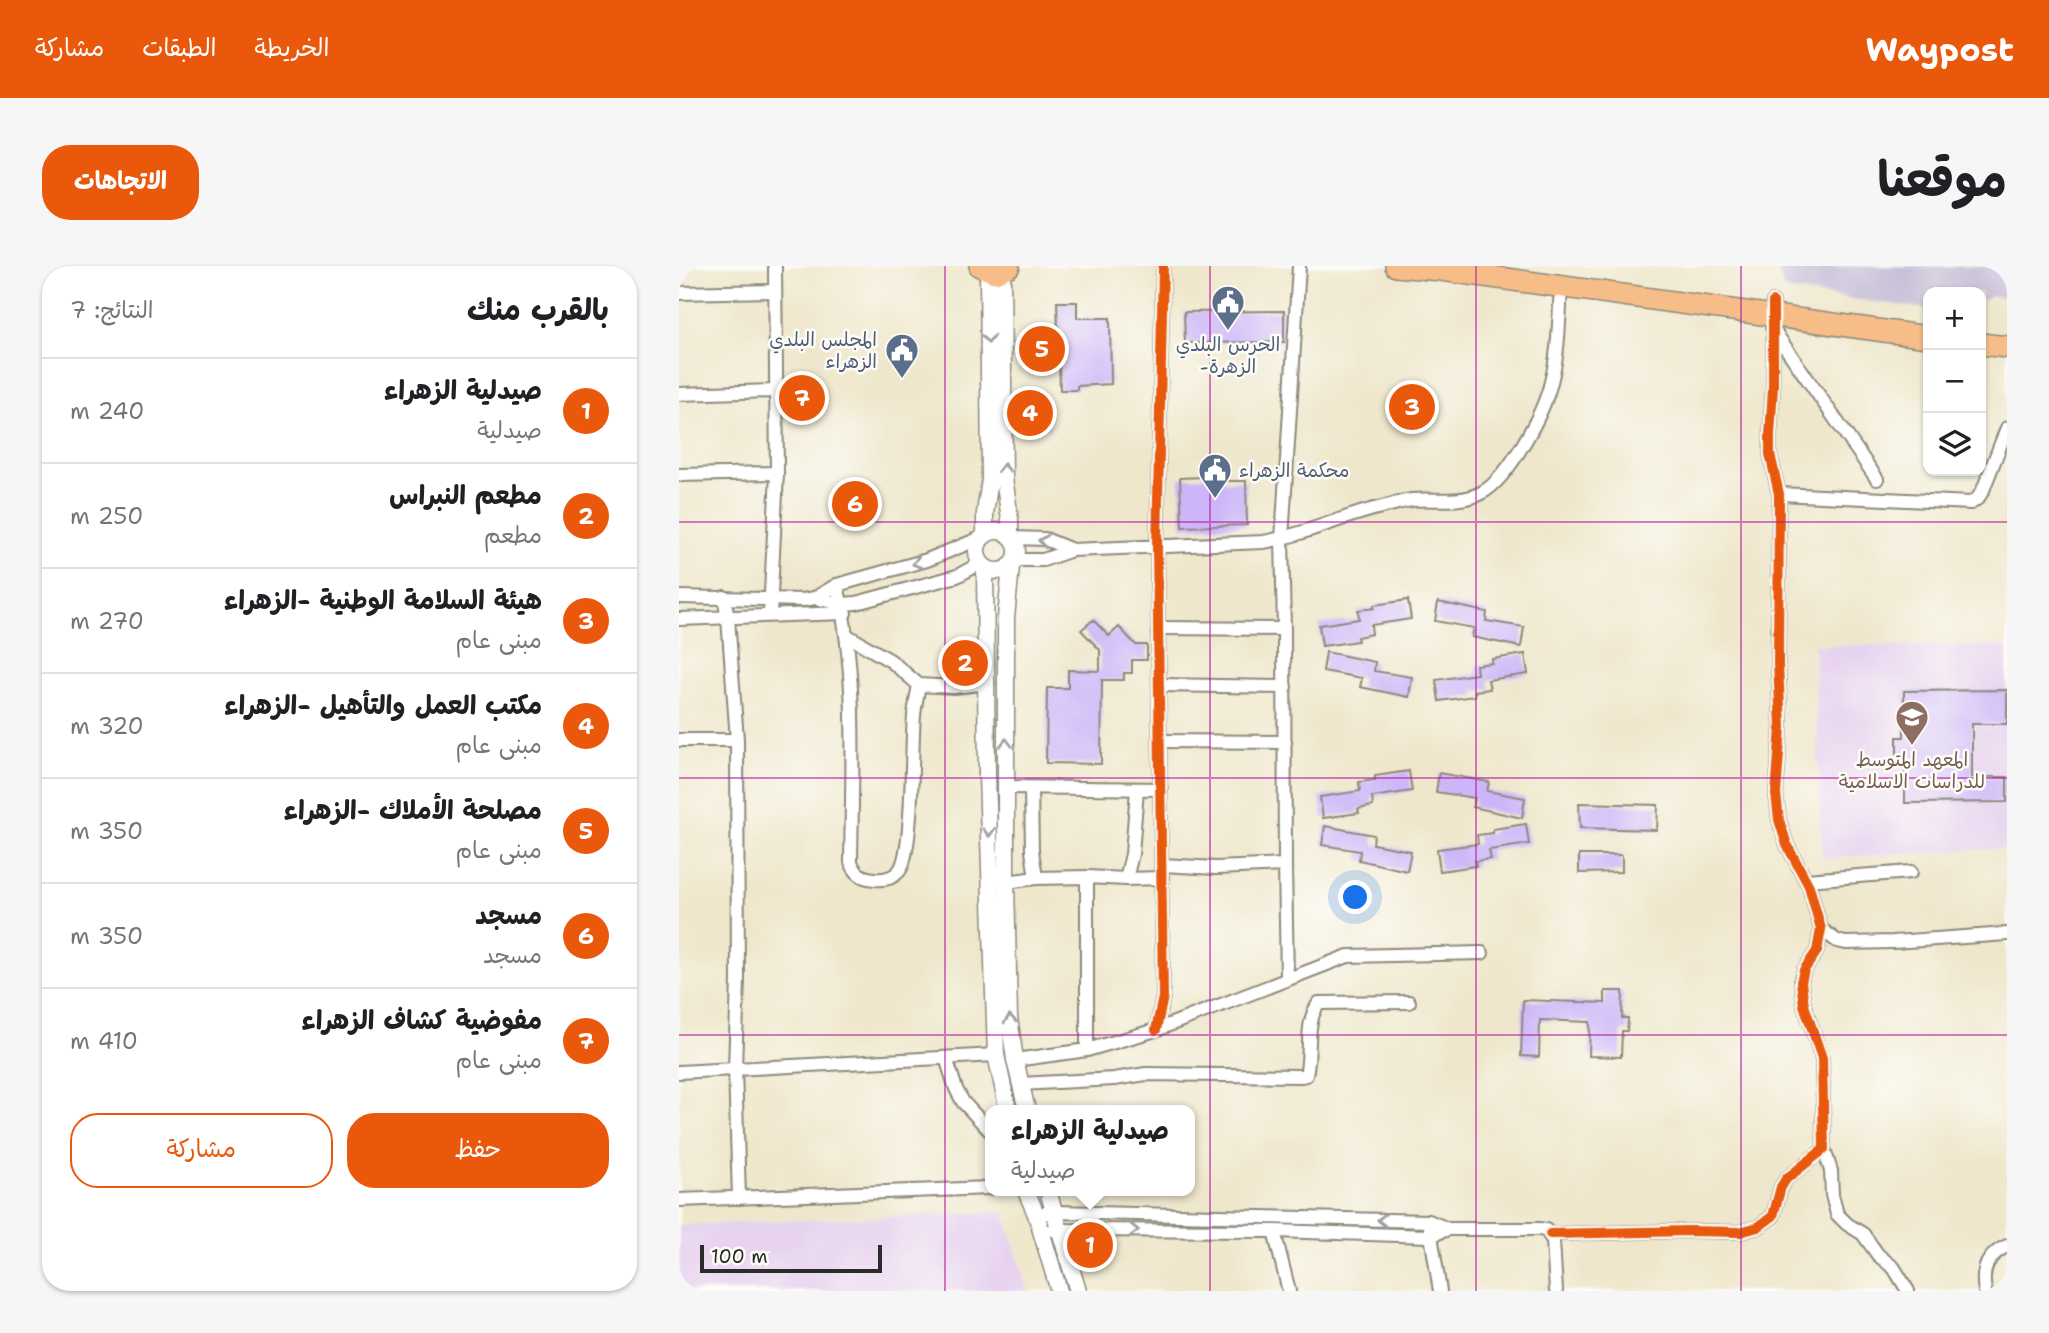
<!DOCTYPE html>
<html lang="ar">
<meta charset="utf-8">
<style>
:root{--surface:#fff;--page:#f6f6f6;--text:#202124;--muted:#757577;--line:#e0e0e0;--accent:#ea580c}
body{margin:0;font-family:"Shantell Sans","Playpen Sans Arabic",sans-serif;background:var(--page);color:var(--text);direction:rtl}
.controls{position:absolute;right:21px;top:21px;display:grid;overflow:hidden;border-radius:14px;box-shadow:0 2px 5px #0004}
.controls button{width:63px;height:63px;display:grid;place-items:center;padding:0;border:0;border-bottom:2px solid var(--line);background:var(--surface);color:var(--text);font:35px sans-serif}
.scale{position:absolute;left:21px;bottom:18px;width:182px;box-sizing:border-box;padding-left:7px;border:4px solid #2b2b2b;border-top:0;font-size:19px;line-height:24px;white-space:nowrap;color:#2b2b2b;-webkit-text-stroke:5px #fdfcf7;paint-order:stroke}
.you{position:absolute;left:677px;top:632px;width:24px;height:24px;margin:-18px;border:5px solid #fff;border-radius:50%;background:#1a73e8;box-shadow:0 0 0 10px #1a73e833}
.badge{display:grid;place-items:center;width:46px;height:46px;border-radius:50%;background:var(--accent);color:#fff;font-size:23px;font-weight:700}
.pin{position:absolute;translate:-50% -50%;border:4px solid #fff;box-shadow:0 2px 7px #0006}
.popup{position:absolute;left:306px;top:839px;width:210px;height:91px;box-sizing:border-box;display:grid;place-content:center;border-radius:14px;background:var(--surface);filter:drop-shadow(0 2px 5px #0005);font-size:23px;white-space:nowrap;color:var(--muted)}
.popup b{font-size:26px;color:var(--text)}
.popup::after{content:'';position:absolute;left:50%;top:100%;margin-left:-14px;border:14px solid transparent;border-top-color:var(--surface)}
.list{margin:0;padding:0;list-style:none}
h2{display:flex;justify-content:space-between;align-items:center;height:91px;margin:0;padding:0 28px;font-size:30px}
h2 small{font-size:23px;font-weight:400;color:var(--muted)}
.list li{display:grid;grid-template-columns:46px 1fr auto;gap:21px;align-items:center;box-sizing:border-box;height:105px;padding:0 28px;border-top:2px solid var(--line)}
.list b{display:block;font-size:26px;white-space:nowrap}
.list p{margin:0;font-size:23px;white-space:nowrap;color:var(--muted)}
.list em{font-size:23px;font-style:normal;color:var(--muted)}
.actions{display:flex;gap:14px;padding:21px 28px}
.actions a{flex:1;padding:16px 0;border:2px solid var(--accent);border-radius:28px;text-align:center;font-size:24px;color:var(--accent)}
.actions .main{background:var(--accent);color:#fff}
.icon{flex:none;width:38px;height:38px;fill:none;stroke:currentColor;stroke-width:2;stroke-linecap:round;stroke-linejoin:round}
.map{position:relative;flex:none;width:1328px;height:1025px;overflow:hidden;direction:ltr;border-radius:28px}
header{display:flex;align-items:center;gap:42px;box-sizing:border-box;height:98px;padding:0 35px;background:var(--accent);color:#fff}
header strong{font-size:33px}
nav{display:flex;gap:38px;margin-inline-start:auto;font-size:24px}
.intro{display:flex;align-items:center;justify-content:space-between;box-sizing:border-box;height:168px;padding:0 42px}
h1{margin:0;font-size:49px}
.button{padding:18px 32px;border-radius:28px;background:var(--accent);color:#fff;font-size:24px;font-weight:700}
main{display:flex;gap:42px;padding:0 42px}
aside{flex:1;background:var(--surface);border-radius:28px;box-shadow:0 2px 5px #0004}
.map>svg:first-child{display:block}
.built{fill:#e7d2ef}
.industrial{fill:#c8bfd8}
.building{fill:#ccb5f8}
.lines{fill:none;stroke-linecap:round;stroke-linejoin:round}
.minor-casing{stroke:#8d897c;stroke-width:16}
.tertiary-casing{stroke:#8d897c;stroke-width:19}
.primary-casing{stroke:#8d897c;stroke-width:24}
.minor{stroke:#fff;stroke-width:12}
.tertiary{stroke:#fff;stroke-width:16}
.primary{stroke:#f7bd88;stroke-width:21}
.cycleway-casing{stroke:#fdfcf7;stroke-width:15}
.cycleway{stroke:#e8590c;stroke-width:10}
.oneway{stroke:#a0a0a0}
.grid{fill:none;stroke:#b5179e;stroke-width:2;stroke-opacity:0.55}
.labels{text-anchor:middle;stroke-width:5;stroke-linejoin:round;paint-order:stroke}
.service-label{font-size:19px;fill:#4e5e75;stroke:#fdfcf7;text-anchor:end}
.education-label{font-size:19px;fill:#785e54;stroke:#fdfcf7}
</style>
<header>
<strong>Waypost</strong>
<nav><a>الخريطة</a><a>الطبقات</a><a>مشاركة</a></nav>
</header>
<div class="intro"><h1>موقعنا</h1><a class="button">الاتجاهات</a></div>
<main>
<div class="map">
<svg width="1328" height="1025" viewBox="0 0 1328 1025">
<rect width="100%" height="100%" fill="#fdfcf7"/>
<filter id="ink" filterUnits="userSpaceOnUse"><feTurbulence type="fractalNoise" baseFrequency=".0143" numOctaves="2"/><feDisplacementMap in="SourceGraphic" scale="14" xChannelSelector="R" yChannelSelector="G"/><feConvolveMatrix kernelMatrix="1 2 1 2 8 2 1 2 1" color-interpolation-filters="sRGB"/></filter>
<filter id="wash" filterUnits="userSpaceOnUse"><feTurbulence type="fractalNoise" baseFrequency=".00686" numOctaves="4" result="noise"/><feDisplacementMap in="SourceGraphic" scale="28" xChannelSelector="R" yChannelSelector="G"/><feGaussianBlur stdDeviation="1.57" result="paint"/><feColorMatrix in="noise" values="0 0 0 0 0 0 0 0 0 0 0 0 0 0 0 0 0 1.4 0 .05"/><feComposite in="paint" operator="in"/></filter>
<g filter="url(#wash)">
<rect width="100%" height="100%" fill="#efe7cc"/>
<g class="built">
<polygon points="1135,379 1328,380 1328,582 1143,592"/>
<polygon points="325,946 349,1025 0,1025 0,959"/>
</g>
<polygon class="industrial" points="1099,0 1328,0 1328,31 1312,30 1302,35 1302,26 1249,26 1249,43 1105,24"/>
<g id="blocks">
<g class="building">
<polygon points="378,36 398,36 398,52 431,52 432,118 398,120 398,124 381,124"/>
<polygon points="605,45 605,76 506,77 505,46"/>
<polygon points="370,134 371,163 339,164 338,135"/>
<polygon points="544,198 545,215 567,215 568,259 503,261 501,212 524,211 524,199"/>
<polygon points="729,334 732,353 692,359 693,368 678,371 679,375 643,380 640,359 680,353 679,344 695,342 695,339"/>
<polygon points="759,336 808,346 807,355 845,361 842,381 793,371 795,362 756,355"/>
<polygon points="414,354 430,370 440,361 457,379 468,379 468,394 453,394 453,407 445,407 445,414 423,414 422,498 367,497 368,422 389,422 389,404 421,405 421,384 402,364"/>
<polygon points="647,386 696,396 695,405 733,411 730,431 681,421 683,412 644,405"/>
<polygon points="846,388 849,408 809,414 811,423 796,425 796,430 760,435 757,414 798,408 797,399 813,397 813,393"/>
<polygon points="1328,424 1328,458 1293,458 1293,511 1328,511 1328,536 1226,537 1226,498 1218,498 1218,471 1225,471 1225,425"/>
<polygon points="730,505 733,525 693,531 694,540 679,543 680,547 644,552 641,531 681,525 680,516 696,514 696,510"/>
<polygon points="760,507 810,516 808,525 846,532 843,552 794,541 796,532 757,526"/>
<polygon points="900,537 979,539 978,564 901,562"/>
<polygon points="847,558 850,578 810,584 812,593 796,595 797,600 761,605 758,583 799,578 798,569 814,567 814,563"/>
<polygon points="646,560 695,569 694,578 732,585 728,605 680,594 681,585 643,579"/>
<polygon points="900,589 943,589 943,606 900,607"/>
<polygon points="926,725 944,725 943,752 949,752 948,765 943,765 942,791 910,790 911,756 861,754 860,791 842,790 844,734 926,737"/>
</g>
</g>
</g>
<g filter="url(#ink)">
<use href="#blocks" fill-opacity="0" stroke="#8d897c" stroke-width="2"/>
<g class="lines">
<defs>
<g id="minor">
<polyline points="0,27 96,25"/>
<polyline points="1093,62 1198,213"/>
<polyline points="0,128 96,125"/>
<polyline points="0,209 98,207"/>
<polyline points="1100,228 1292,237 1299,232 1304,224 1328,162"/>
<polyline points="334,272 366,273 393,284"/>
<path d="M336,294H364L393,284L584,276C627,269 665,249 707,240C716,238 725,235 733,234C757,232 780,238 802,227C829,214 865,146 872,116C880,85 880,53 882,21"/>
<path d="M158,319C179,409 173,504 172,596C177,608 183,612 196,613C206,614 214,612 220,605C235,587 232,479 235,450C236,440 238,429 240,419"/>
<polyline points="0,331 124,334 136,332 158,319 248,294 302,272"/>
<polyline points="45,331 49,352 58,474 59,714 56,802 60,932"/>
<polyline points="136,332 163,338 177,337 278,310 302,297"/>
<polyline points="91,348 98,207 96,0"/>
<polyline points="0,353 166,347"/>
<polyline points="480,362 605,363 603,273 620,0"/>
<polyline points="605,363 606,599"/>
<polyline points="169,370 212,395 240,419 275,421 309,417"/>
<polyline points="481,419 606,421"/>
<polyline points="0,474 58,474"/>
<polyline points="482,475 606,476"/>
<polyline points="326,521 482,523"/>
<polyline points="352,522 353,585 357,612 408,611 447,613 453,588 458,523"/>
<polyline points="483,599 537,602 606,599 608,712"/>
<polyline points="408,611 408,784"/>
<polyline points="447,613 483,612"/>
<polyline points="1127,614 1232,606"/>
<polyline points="327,616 357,612"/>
<polyline points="1142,663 1158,675 1167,677 1214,676 1328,668"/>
<polyline points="477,764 484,731 478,280 484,0"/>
<polyline points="267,792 277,823 284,836 311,865"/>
<polyline points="336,794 408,784 477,764 669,690 803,687"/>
<polyline points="0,806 317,789"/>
<path d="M341,818L435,813L467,808L622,810L627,809C633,786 625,757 640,737L730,736"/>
<polyline points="1145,883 1152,905 1153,929 1158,948 1168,958 1184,968 1199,989 1215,1002 1229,1025"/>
<polyline points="0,934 311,922"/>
<polyline points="357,948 376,946 750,955 769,963"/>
<polyline points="751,963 761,1025"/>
<polyline points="373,964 595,965 751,970 769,963 860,963 867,964 874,975 877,1025"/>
<polyline points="595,965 610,1025"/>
<polyline points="871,968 1010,965 1061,966 1079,961 1094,950 1102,921 1107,913 1145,883 1143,792 1125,739 1122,716 1125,704 1138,685 1142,663 1130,620 1108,579 1100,554 1097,528 1102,461 1099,398 1100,228 1091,188 1091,169 1094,121 1094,36"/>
<path d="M1306,1025C1302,1004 1308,989 1328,980"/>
</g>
<g id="tertiary">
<polyline points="323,4 325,212 331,253 331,269"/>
<circle cx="318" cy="285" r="20"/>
<polyline points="306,269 306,247 311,214 309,5"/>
<polyline points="332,300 327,352 327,616 330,751 336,794 348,844"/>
<polyline points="306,302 308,509 317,789 329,844"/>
<polyline points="347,925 357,948 380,1025"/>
<polyline points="369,925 399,1025"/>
</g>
<g id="primary">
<polyline points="301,0 316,6 330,0"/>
<polyline points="717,0 762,4 1249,71"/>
<polyline points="1302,78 1328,81"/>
</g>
</defs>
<use href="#minor" class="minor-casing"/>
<use href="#tertiary" class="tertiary-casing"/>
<use href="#primary" class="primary-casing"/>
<use href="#minor" class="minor"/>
<use href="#tertiary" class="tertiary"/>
<use href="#primary" class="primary"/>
<defs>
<g id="cycleway">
<polyline points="477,764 484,731 478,280 484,0"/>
<polyline points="871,968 1010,965 1061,966 1079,961 1094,950 1102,921 1107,913 1145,883 1143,792 1125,739 1122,716 1125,704 1138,685 1142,663 1130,620 1108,579 1100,554 1097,528 1102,461 1099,398 1100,228 1091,188 1091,169 1094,121 1094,36"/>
</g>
</defs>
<use href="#cycleway" class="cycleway-casing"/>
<use href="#cycleway" class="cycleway"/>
</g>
<defs><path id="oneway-chevron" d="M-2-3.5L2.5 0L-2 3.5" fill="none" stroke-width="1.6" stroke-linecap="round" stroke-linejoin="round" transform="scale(1.75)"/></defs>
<g class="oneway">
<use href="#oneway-chevron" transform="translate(309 73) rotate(89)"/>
<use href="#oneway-chevron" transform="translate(325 202) rotate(-91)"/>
<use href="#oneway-chevron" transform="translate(364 275) rotate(-170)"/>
<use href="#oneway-chevron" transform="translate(238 297) rotate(164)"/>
<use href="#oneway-chevron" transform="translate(327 477) rotate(-90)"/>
<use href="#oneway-chevron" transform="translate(310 566) rotate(88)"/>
<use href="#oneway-chevron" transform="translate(331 753) rotate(-95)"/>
<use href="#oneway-chevron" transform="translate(703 954) rotate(-179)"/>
<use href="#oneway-chevron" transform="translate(455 964) rotate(1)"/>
</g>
</g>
<path class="grid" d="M266,0V1025M531,0V1025M797,0V1025M1062,0V1025M0,256H1328M0,512H1328M0,769H1328"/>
<defs>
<symbol id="civic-pin" viewBox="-11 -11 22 30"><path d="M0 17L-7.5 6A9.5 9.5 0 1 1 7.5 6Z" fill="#5c6f8a" stroke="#fdfcf7"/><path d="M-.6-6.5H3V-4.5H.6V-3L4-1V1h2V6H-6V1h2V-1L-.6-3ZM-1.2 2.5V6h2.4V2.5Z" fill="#fff"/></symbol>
<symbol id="university-pin" viewBox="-11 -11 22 30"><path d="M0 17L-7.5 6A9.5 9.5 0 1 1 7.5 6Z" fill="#8d6e63" stroke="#fdfcf7"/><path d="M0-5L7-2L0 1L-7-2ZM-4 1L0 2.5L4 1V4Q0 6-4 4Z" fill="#fff"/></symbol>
</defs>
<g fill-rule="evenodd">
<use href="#civic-pin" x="530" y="17" width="38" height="52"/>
<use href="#civic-pin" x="204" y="65" width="38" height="52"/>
<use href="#civic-pin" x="517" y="185" width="38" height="52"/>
<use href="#university-pin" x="1214" y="432" width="38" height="52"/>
</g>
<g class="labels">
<g class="service-label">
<text x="198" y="80">المجلس البلدي<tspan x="198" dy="22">الزهراء</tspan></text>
<text x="549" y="85" text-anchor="middle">الحرس البلدي<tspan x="549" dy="22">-الزهرة</tspan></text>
<text x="560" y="211" text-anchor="start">محكمة الزهراء</text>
</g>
<g class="education-label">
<text x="1233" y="500">المعهد المتوسط<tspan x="1233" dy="22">للدراسات الاسلامية</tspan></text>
</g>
</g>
</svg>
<div class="controls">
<button>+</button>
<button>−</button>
<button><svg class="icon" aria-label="layers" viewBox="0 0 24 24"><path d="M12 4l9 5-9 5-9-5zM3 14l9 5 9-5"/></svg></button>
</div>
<div class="scale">100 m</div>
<div class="you"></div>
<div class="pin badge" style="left:411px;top:979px">1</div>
<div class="popup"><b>صيدلية الزهراء</b>صيدلية</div>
<div class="pin badge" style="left:286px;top:397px">2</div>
<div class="pin badge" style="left:733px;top:141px">3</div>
<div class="pin badge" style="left:351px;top:147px">4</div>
<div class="pin badge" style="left:363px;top:83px">5</div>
<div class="pin badge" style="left:176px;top:238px">6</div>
<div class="pin badge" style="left:123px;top:132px">7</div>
</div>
<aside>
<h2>بالقرب منك<small>النتائج: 7</small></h2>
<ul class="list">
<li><span class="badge">1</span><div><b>صيدلية الزهراء</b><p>صيدلية</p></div><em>240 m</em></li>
<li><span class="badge">2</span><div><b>مطعم النبراس</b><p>مطعم</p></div><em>250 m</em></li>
<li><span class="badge">3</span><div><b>هيئة السلامة الوطنية -الزهراء</b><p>مبنى عام</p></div><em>270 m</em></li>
<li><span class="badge">4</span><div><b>مكتب العمل والتأهيل -الزهراء</b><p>مبنى عام</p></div><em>320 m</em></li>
<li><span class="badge">5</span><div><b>مصلحة الأملاك -الزهراء</b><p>مبنى عام</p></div><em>350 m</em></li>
<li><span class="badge">6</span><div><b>مسجد</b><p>مسجد</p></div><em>350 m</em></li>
<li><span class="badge">7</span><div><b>مفوضية كشاف الزهراء</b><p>مبنى عام</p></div><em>410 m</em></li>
</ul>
<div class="actions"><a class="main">حفظ</a><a>مشاركة</a></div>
</aside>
</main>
